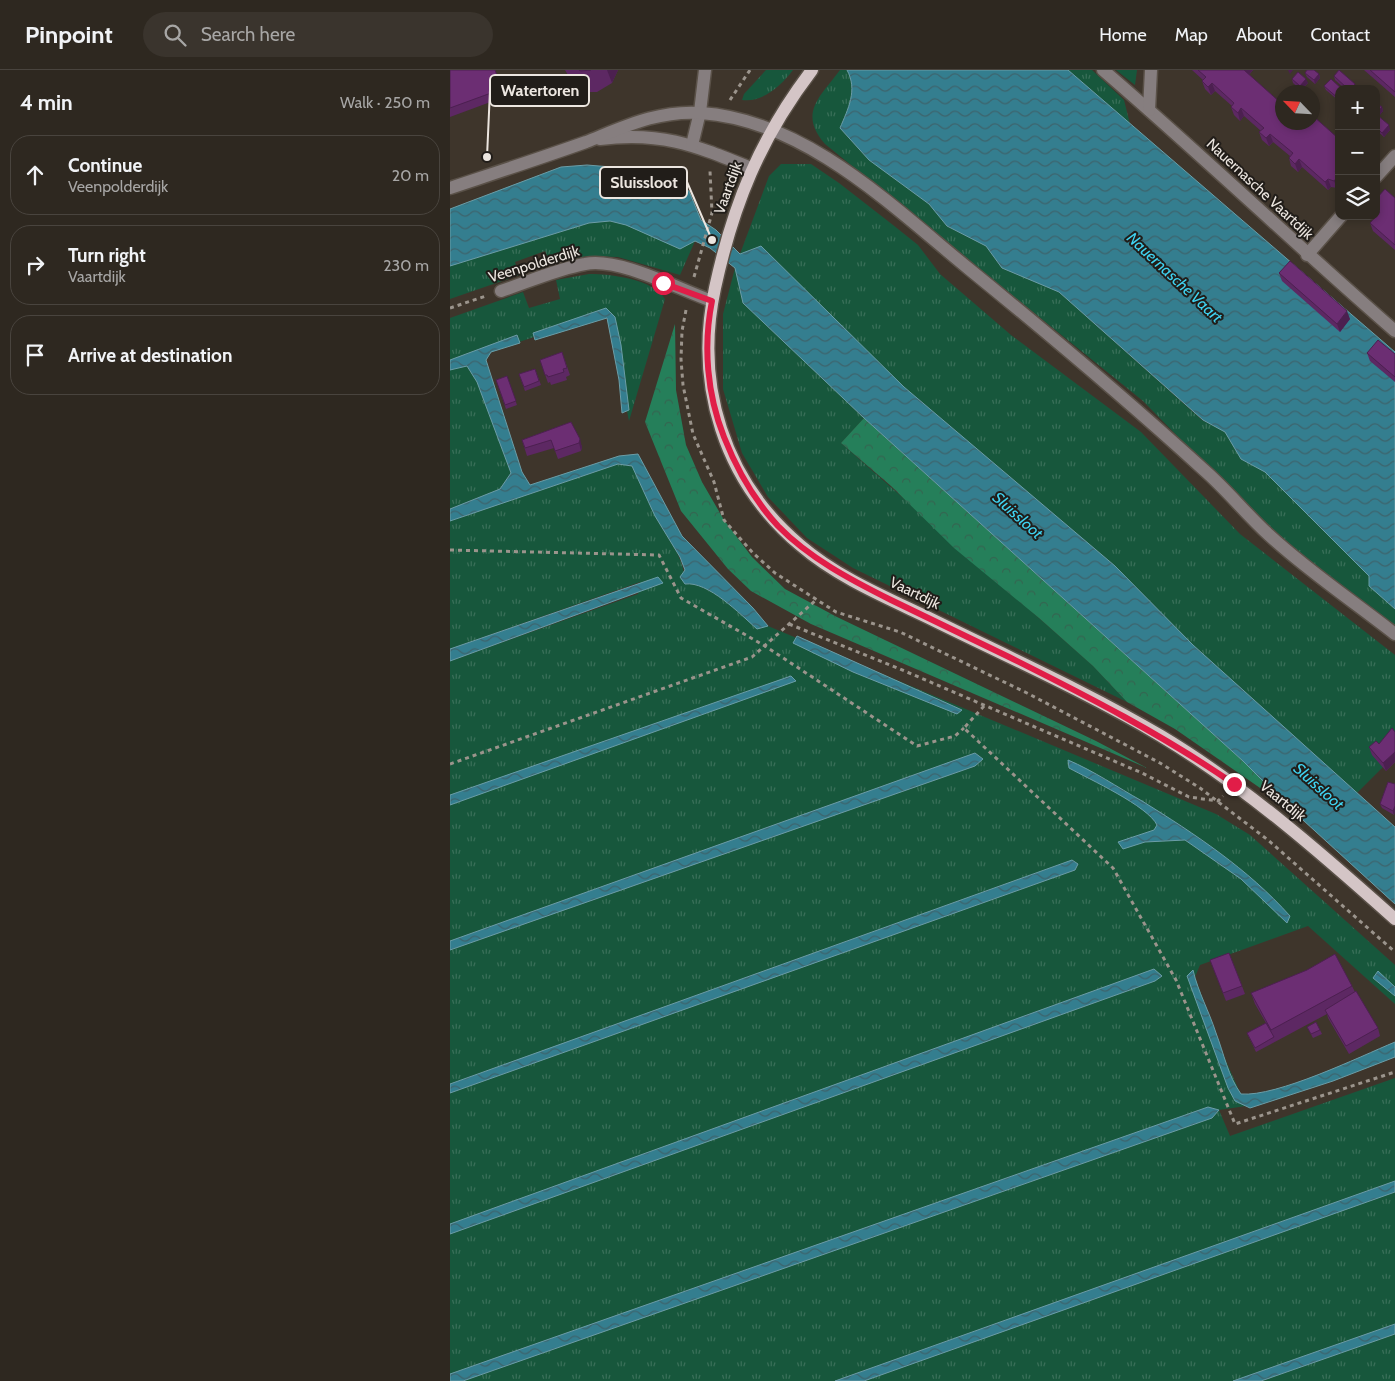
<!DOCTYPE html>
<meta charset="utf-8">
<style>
:root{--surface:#2e2820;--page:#3a342d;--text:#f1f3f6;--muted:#a7a6a5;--line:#49443e}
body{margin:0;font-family:Cabin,sans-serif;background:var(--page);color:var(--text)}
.controls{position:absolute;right:15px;top:15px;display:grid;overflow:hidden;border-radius:10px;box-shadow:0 2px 8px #0003}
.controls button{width:45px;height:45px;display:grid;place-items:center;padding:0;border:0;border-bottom:1px solid var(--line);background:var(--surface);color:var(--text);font:25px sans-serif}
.compass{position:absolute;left:825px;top:15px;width:45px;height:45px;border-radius:50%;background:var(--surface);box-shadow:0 2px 8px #0003;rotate:295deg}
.stop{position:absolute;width:15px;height:15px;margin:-11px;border:4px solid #e11d48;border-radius:50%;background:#fff}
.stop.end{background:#e11d48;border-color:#fff;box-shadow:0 1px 5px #0008}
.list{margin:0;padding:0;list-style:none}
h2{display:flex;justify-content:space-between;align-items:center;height:65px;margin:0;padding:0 20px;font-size:21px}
h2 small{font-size:16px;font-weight:400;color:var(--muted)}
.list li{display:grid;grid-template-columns:32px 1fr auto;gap:15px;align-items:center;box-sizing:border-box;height:80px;margin:0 10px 10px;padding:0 10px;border:1px solid var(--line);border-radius:20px}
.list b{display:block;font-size:19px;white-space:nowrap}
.list p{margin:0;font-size:16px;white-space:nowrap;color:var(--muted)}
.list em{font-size:16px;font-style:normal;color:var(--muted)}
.icon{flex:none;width:28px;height:28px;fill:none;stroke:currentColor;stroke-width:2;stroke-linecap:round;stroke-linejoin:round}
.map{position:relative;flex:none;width:945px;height:1311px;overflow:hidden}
header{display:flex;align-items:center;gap:30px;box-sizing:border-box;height:70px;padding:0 25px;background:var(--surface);border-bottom:1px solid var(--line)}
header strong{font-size:24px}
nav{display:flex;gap:28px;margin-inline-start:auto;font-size:18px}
.search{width:350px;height:45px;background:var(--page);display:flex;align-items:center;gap:12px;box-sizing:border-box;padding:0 18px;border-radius:28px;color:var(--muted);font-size:19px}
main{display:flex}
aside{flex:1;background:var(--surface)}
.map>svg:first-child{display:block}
.grass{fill:url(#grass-tufts)}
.forest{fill:url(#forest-crowns)}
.water{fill:url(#water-waves);stroke:#6b9da7}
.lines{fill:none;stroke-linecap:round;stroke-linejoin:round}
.minor-casing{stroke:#5a5148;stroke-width:15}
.major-casing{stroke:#5a5148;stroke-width:15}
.path{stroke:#9b948c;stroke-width:3;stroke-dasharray:4 4;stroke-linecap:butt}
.minor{stroke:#867e7f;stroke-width:12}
.major{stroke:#d4c5c6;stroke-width:12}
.wall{fill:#5d2863}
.shaded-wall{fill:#4c2050}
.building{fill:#6c2e73;stroke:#4c2050}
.route{stroke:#e11d48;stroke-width:6}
.labels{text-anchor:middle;stroke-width:4;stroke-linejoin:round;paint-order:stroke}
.street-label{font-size:15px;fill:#ece6e0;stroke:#211d19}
.water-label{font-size:16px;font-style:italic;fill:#3fd3f1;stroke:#211d19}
.leader{fill:none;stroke:#ece6e0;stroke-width:2}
.callout-dot{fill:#ece6e0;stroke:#211d19;stroke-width:2}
.callout{fill:#211d19;stroke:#ece6e0;stroke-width:2}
.callout-label{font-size:16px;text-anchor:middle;font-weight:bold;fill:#ece6e0}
</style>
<header>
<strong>Pinpoint</strong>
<div class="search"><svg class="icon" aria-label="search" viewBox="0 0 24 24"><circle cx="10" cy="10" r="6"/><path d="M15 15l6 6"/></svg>Search here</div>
<nav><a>Home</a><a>Map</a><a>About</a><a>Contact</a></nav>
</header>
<main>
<aside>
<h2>4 min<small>Walk · 250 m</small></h2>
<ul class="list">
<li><svg class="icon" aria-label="ahead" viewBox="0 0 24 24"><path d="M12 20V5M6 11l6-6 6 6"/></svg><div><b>Continue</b><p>Veenpolderdijk</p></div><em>20 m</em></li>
<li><svg class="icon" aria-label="right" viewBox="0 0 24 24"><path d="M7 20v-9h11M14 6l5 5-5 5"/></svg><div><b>Turn right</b><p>Vaartdijk</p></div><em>230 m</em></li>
<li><svg class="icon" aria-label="arrive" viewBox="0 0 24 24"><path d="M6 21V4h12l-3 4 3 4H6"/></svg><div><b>Arrive at destination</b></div></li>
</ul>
</aside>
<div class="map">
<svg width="945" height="1311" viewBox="0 0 945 1311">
<defs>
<pattern id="grass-tufts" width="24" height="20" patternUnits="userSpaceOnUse" patternTransform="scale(1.25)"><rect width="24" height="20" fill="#17573c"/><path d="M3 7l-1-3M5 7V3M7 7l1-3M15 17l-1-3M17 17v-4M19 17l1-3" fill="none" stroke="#396f58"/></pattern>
<pattern id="forest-crowns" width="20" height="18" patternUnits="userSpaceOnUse" patternTransform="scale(1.25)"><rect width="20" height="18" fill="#257f5a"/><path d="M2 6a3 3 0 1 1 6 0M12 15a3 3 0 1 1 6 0" fill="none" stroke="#346550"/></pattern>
<pattern id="water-waves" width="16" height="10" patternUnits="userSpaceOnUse" patternTransform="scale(1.25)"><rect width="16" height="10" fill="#347e8f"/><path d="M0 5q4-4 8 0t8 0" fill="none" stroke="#3d646d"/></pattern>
</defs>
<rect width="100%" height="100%" fill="#3e352b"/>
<g class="grass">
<path d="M316,0H343C331,16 312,33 292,30L294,24Z"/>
<path d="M390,0H397C408,20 398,39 390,58L419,90L479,134L497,156L536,176L552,198L609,222L752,350L775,362L791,389L815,402L919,506L920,516L945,539V559L836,472L795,435L693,331L375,74C348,43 370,27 390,0Z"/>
<polygon points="618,0 642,0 674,30 680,54"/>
<polygon points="666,0 687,0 685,15"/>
<polygon points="331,94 361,94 389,113 443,155 468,175 490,204 561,265 691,362 790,464 945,585 945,685 907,723 743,575 665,496 454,317 290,184 319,106"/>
<polygon points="160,151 245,171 230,205 168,187 138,186 100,193 95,181 65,192 69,205 0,229 0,196 139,153"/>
<polygon points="285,198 293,233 414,348 391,373 643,596 677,632 403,498 357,468 318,427 292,383 273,319 273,244"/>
<path d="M139,204C161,204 203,209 215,229L179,351L177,341L179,339L156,238L83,263L84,267L69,272L67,265L0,290V248L73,222L79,238L110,229L106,210Z"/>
<polygon points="17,296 27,312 61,403 50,419 0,439 0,300"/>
<path d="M168,394L182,396C190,412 197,429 205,445C217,469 235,486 235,514C257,511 290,543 307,558L318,556L766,744L800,765L945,895V934L858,856L750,895L745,907L771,980L796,1036L769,1040L780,1066L945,1008V1111L385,1311H13L762,1048L769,1040L758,1037L0,1304V1164L705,911L704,899L0,1154V1023L625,800L628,794L622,790L0,1014V880L525,696L533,689L525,683L0,871V591L188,524L190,512L0,579V451Z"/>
<polygon points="945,1122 945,1254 783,1311 414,1311"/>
<polygon points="945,1264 945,1311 811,1311"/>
</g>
<g class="forest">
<polygon points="225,254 226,320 236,375 252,412 274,450 302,487 335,519 387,547 646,671 697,698 361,554 301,521 278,499 231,441 195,352"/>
<polygon points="414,348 793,691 842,740 725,659 677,632 643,596 589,548 504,478 441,416 391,373"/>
</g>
<g class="water">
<path d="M397,0H618L945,282V539L919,516V506L815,402L791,389L775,362L753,350L609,222L552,198L536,176L497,156L479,134L419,90L390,58C398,39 408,20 397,0Z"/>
<polygon points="137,95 161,97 239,121 251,150 266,160 290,184 311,176 454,317 665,496 743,575 945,757 945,834 842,740 793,691 414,348 293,233 285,198 260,178 245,171 230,179 176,155 160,151 139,153 0,196 0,139 111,97"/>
<polygon points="156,238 165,247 171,275 179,340 172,343 169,310 157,248 85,270 83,263"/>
<path d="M67,265L70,273L41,282L36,290L72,402L80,415L169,386L188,384L232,466L303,538L318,556L307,559C290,544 258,511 235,514L230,507L235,500L230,487L205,446L182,396L168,394L0,451V439L50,419L61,403L27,312L17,296L0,300V290Z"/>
<polygon points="208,507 213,513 0,591 0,579"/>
<polygon points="347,566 512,640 507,644 403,602 343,573"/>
<polygon points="341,606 346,611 0,735 0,725"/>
<polygon points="525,683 533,689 525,696 0,880 0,871"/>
<path d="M618,690C644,701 667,717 692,731C745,764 798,799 840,846L837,853L791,809L735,770L695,772L673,779L668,772L704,760L707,755C698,736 639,709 619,698Z"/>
<polygon points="622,790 628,794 625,800 0,1023 0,1014"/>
<polygon points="704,899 712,906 705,911 0,1164 0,1154"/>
<path d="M743,900C748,922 759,941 766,963C774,984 778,1006 791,1024C827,1027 909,987 945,972V987L883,1011L800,1038L785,1031L778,1018L737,906Z"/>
<polygon points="928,901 945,917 945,926 923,908"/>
<polygon points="758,1037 769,1040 762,1048 13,1311 0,1311 0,1304"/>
<polygon points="945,1111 945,1122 414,1311 385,1311"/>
<polygon points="945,1254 945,1264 811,1311 783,1311"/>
</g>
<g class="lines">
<defs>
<g id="minor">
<path d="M653,0C752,85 846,175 945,261"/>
<polyline points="699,40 701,0"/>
<path d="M150,69C212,61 246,76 301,98"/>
<polyline points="242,75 250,42 255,0"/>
<polyline points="926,107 945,86"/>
<path d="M0,118C45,103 91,88 136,72C174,57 208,40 251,43C355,50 442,136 519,199C599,264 678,331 754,400C777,420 796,444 819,465C858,501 903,531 945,564"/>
<polyline points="857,185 891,146"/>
<path d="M51,221C78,212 107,199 135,194C169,187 228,219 262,231"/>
</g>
<path id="major" d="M362,0C310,68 283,135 265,218C244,315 274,411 350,475C387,507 435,527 479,548C556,586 637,622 711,666C796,717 871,783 945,849"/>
</defs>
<use href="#minor" class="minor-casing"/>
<use href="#major" class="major-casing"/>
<g class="path">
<polyline points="280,30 300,0"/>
<polyline points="244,207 262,143 260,101"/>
<polyline points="0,238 36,226"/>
<polyline points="236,240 232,261 231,289 233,315 243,364 264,412 274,450 303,483 325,503 386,542 450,562 577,623 710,693 750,718 818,770 945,882"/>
<polyline points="0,480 209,485 231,528 315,576 467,676 505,666 514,658"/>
<polyline points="339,554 450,599 692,703 739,727 768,731 773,726"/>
<polyline points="534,636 514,658 663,798 726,910 785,1054 945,1002"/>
<polyline points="0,694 302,587 366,530"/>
</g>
<use href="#minor" class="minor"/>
<use href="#major" class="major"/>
</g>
<g class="wall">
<polygon points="0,0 45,0 54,27 0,47"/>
<polygon points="115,0 168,0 162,13 147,22 139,22 124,15"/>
<polygon points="742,0 803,0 799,5 832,52 889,69 889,117 887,118 881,117 878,120 852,97 848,102 841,96 839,88 840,86 823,72 819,76 812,70 809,62 811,61 794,46 790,51 784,45 781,37 782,36 765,21 761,25 755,19 752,11 753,10"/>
<polygon points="914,0 945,0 945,27"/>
<polygon points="855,3 869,4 870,8 865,14 857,7"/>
<polygon points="884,6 906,18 906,19 895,19 885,10"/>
<polygon points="842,9 858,13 851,20 843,13"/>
<polygon points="874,16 889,19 889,31 876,20"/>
<polygon points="926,33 932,37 933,41 929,46 940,60 934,67 926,60"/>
<polygon points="945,128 945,180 923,161 920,153 927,145 926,143 926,129"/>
<polygon points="829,203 900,249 890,262 832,211"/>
<polygon points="112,282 120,305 116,307 117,310 101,315 100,312 98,313 90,290"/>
<polygon points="917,283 945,284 945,312 920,291"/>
<polygon points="85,299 91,315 75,321 69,304"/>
<polygon points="57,306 67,335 56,339 46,310"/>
<polygon points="121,352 132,377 131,381 108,389 104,378 77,386 72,370"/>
<polygon points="945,662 945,692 936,701 922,685 919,677 929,674"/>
<polygon points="938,712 944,745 932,738 930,734"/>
<polygon points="760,890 792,916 795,924 776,931"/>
<polygon points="902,916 905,922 928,958 930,966 899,984 878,948 877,944 806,982 797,963 816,953 805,934 801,923"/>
<polygon points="857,957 870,960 872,964 863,968"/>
</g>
<g class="shaded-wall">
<polygon points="157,0 168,0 162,13"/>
<polygon points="794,0 803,0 796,8"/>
<polygon points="838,0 843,0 840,4"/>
<polygon points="869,4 870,8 865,14 864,10"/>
<polygon points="856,9 858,13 851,20 850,16"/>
<polygon points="762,13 765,21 761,25 758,17"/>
<polygon points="905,14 906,18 906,19 901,19"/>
<polygon points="932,37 933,41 927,48 926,44"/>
<polygon points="791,38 794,46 790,51 788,43"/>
<polygon points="939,55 940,60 934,67 932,63"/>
<polygon points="820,64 823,72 819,76 816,68"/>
<polygon points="849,89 852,97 848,102 845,94"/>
<polygon points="889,97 889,117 887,118 884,111 885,102"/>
<polygon points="878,109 881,117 878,120 875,112"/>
<polygon points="897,241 900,249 890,262 887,254"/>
<polygon points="130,369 132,377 131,381 129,373"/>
<polygon points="945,682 945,692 936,701 933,693"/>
<polygon points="945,736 945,743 944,745 943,741"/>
</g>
<g class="building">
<polygon points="0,0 45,0 52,19 0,38"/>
<polygon points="129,0 141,0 131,1"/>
<polygon points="748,0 794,0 832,34 832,52 862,52 862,45 889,69 889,97 885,102 889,105 884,111 878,109 875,112 849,89 845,94 839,88 843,83 820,64 816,68 809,62 814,58 791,38 788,43 781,37 784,33 762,13 758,17 752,11 756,7"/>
<polygon points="857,0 864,0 869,4 864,10 855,3"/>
<polygon points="889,0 905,14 901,19 898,19 884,6"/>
<polygon points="920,0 945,0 945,22"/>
<polygon points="848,2 856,9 850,16 842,9"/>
<polygon points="881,9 892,19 889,19 889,29 874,16"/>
<polygon points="926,33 932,37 926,44"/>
<polygon points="926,44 939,55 932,63 926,57"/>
<polygon points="935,119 945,128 945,175 920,153 930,142 926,138 926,129"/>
<polygon points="840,191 897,241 887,254 829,203"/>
<polygon points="928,270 945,284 945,307 917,283"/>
<polygon points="112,282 117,298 113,299 114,302 98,307 97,305 95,305 90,290"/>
<polygon points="85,299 89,311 74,317 69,304"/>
<polygon points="57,306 66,331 55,335 46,310"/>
<polygon points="121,352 130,369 129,373 105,381 101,370 75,378 72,370"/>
<polygon points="942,658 945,662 945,682 933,693 919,677 926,671 929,674"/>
<polygon points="938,712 945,714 945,736 943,741 930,734"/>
<polygon points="779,883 792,916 773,923 760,890"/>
<polygon points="885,884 902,916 821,960 801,923 857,900"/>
<polygon points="906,921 928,958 896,976 875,940"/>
<polygon points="866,952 870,960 861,964 857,957"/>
<polygon points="816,953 824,967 805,978 797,963"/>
</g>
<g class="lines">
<path class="route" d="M213,213L262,231C253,276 257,324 274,367C287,400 304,430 328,456C359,488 401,510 441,530C480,549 519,568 559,587C637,626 713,665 784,714"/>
</g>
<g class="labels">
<g class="street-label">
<text transform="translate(278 118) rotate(-70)" y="5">Vaartdijk</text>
<text transform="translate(810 119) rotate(43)" y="5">Nauernasche Vaartdijk</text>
<text transform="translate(84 194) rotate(-17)" y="5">Veenpolderdijk</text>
<text transform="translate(465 523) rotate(26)" y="5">Vaartdijk</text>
<text transform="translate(833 731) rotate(39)" y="5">Vaartdijk</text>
</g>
<g class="water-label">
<text transform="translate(725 207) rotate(43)" y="6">Nauernasche Vaart</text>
<text transform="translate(568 445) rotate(42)" y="6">Sluissloot</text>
<text transform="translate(869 716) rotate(42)" y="6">Sluissloot</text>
</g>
</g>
<path class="leader" d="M37 87L40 20M262 170L237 112"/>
<g class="callout-dot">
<circle cx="37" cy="87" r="5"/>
<circle cx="262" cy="170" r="5"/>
</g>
<g class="callout">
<rect x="40" y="5" width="99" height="31" rx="5"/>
<rect x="150" y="97" width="87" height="31" rx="5"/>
</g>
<g class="callout-label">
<text x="90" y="26">Watertoren</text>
<text x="194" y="118">Sluissloot</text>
</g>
</svg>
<div class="controls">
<button>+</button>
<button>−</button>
<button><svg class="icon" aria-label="layers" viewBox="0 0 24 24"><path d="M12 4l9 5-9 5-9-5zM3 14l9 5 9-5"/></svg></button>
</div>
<svg class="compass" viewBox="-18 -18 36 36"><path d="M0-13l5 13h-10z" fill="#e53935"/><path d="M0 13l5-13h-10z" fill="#a7a6a5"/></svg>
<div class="stop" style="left:213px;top:213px"></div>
<div class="stop end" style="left:784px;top:714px"></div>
</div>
</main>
